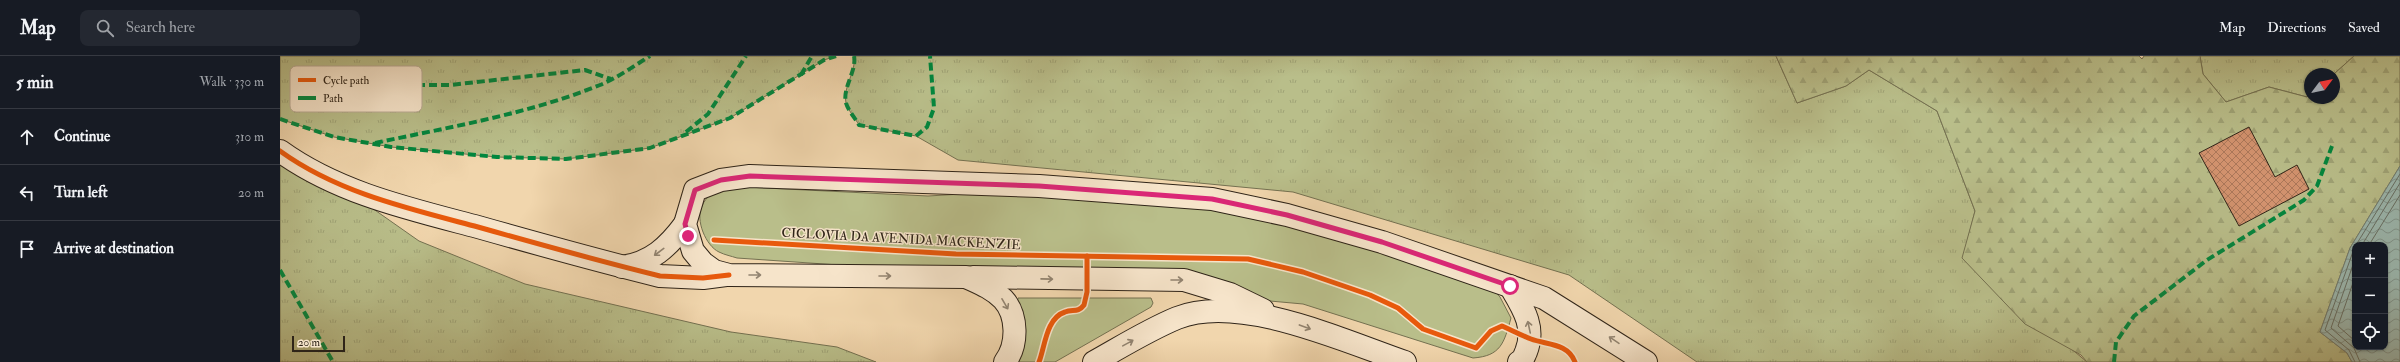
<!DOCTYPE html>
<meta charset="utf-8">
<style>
:root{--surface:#171b24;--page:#242831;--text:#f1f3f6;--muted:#9ea1a6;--line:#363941}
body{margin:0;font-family:"IM FELL Double Pica",serif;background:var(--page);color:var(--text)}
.controls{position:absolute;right:12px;bottom:12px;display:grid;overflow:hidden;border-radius:8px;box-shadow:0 1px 3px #0004}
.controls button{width:36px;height:36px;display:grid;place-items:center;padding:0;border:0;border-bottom:1px solid var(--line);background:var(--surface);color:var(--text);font:20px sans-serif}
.compass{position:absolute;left:2024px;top:12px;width:36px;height:36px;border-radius:50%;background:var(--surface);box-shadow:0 1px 3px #0004;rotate:58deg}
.scale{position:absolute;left:12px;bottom:10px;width:53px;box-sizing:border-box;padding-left:4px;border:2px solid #2f2418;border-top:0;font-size:11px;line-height:14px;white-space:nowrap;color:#2f2418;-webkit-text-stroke:3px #f6e4ca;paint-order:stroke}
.stop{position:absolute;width:12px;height:12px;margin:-9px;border:3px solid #db2777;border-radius:50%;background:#fff}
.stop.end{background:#db2777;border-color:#fff;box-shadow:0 1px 4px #0008}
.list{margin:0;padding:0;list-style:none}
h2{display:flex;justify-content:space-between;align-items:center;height:52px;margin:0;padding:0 16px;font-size:17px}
h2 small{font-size:13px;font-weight:400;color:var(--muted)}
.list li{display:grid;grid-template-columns:26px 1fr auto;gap:12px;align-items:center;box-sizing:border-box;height:56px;padding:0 16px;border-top:1px solid var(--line)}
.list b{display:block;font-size:15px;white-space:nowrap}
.list em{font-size:13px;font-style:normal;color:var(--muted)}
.icon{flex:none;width:22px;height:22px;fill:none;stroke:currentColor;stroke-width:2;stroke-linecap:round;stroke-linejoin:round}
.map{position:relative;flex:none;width:2120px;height:306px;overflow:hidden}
header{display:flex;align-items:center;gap:24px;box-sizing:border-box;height:56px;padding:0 20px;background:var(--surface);border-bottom:1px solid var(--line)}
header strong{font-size:19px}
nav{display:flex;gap:22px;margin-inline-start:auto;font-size:14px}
.search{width:280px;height:36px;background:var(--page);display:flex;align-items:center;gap:10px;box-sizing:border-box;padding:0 14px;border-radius:8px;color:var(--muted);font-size:15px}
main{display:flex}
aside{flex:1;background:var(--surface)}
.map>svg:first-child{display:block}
.grass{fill:url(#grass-tufts);stroke:#747151}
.forest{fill:url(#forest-firs);stroke:#747151}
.green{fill:#b9be8a;stroke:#747151}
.water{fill:url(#water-waves);stroke:#707d73;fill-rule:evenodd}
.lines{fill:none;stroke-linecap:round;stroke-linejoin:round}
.shore{stroke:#656e64;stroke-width:1}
.building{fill:url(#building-cross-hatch);stroke:#2f2418}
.secondary-casing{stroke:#2f2418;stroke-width:24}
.secondary{stroke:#f6e4ca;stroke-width:22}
.quiet{stroke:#00873e;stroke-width:4;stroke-dasharray:8 4;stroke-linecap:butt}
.cycleway-casing{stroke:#f6e4ca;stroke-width:8}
.cycleway{stroke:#e8590c;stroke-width:5}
.oneway{stroke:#928471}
.route{stroke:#db2777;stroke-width:5}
.labels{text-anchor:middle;stroke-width:3;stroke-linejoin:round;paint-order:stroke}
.street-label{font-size:13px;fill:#2f2418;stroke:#f6e4ca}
.key{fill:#f6e4ca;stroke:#baaa95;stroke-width:1}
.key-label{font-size:11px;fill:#2f2418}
</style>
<header>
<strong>Map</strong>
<div class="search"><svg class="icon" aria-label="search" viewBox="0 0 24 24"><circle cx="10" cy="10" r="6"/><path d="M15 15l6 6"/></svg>Search here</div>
<nav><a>Map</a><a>Directions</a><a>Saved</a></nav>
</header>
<main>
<aside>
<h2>5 min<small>Walk · 330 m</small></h2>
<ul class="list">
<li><svg class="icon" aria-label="ahead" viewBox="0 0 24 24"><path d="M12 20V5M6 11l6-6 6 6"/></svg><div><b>Continue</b></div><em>310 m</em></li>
<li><svg class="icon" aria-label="left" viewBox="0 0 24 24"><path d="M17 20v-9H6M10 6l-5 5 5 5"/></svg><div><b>Turn left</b></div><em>20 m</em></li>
<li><svg class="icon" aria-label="arrive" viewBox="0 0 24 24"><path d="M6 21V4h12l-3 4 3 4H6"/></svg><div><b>Arrive at destination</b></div></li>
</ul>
</aside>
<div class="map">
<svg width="2120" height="306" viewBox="0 0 2120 306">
<defs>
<pattern id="grass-tufts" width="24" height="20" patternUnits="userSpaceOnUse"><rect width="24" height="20" fill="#b9be8a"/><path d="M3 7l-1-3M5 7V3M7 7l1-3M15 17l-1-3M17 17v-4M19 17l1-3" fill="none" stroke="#9fa376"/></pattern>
<pattern id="forest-firs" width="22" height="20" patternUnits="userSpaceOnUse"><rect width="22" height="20" fill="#b9be8a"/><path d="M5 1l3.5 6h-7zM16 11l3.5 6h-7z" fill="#9fa376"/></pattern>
<pattern id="water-waves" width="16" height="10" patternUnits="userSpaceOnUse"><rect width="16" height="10" fill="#9bb8b0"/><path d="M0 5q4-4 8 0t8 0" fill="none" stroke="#7f958e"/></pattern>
<pattern id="building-cross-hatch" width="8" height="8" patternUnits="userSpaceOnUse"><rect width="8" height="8" fill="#d3936f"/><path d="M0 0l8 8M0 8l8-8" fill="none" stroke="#ac785a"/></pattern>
</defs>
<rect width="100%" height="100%" fill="#f1d6ad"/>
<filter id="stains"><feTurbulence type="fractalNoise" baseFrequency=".005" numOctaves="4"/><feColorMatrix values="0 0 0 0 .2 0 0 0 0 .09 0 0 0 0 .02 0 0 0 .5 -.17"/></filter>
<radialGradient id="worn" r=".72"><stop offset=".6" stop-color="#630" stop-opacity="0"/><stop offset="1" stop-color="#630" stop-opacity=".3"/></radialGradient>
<g class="grass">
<polygon points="0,0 556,0 544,4 450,62 370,92 286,103 217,101 111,91 54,81 0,63"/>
<path d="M574,0H1496L1517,47L1566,30L1589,14L1657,55L1695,155L1683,202L1807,306H1417L1289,219L1013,136L678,104L636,80L579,69C575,62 568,54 566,47C562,32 577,15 574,0Z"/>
<polygon points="1920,0 2074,0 2054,18 2030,18 2030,38 2027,41 1989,31 1946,46 1923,18"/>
<polygon points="0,95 52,124 139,185 245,228 451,276 557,291 596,306 0,306"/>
</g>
<polygon class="forest" points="1496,0 1859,0 1862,3 1864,0 1920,0 1923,18 1946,46 1989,31 2027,41 2030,38 2030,42 2054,42 2054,18 2074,0 2120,0 2120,110 2070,192 2040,276 2067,297 2072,306 1807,306 1801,299 1745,268 1682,202 1695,155 1657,55 1589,14 1566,30 1517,47"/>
<g class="green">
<path d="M444,130L648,140L699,137L929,151L978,158L1211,231L1220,241L1231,262C1224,287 1221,300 1193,302L1023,248L990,245L965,237L457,202C451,200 445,199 439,196C426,190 415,164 422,150C426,140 435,135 444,130Z"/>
<polygon points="738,242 871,242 873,247 871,251 775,306 731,306"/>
</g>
<path class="water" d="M2120,110V306H2072L2067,297L2040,276L2070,192ZM2075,189H2105V291H2075Z"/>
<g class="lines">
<g class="shore">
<polyline points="2076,189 2120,118"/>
<polyline points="2082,189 2120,127"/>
<polyline points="2089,189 2120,139"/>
<polyline points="2075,190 2045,274 2069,294 2075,306"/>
<polyline points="2075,203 2051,272 2074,292 2080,306"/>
<polyline points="2075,221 2058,270 2075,285"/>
</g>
</g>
<polygon class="building" points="1969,71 1995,121 2017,109 2029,133 1959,170 1919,97"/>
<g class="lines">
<defs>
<g id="secondary">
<path d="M0,95C58,137 130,153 198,171C258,188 319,205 380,220L423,222L446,219"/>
<path d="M342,211C371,207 388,191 405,168"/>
<polyline points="693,221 904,224 950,238 983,254"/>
<path d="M1230,230C1243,252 1256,271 1246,296C1244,300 1244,303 1239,306"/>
<path d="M725,306C738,289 738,259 723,243C712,232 699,227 686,221L449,219L434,215L423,207L413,195L405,168L415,134L441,124L470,120L759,130L932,143L1007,159L1102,186L1264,242L1366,306"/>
<path d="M814,306C841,291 868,274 897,262C959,237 1064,285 1125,306"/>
</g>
</defs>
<use href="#secondary" class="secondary-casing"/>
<use href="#secondary" class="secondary"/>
<g class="quiet">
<path d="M574,0C577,15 562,32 566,47C568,54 575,62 579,69L636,80L647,71L654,52L650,0"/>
<polyline points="521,19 532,0"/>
<polyline points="89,29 170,29 305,14 331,23"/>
<polyline points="0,63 54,81 111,91 217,101 286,103 370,92 450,62 544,4 556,0"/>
<polyline points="406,76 428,58 466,0"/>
<path d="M95,87C170,71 248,58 320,29C337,22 354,10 370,0"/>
<polyline points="0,214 53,306"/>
<polyline points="1834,306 1836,286 1854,260 1927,204 2024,144 2037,130 2052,90"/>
</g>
<defs>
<g id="cycleway">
<path d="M0,95C58,137 130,153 198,171C258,188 319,205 380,220L423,222L449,219"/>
<path d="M434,184L676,198L968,203L1023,216L1090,239L1118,252L1143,273L1196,292L1211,275L1222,270C1231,274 1241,279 1251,283C1267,289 1288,287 1295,306"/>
<path d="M759,306C765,291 766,262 785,256C793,253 798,257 804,249L807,236V200"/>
</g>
</defs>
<use href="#cycleway" class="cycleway-casing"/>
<use href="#cycleway" class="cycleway"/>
</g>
<defs><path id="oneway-shaft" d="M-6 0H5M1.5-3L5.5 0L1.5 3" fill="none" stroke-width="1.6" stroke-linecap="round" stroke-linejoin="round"/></defs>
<g class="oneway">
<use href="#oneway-shaft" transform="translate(379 196) rotate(143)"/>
<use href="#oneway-shaft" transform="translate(475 219)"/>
<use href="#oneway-shaft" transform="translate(605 220)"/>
<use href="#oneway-shaft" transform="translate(767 223) rotate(1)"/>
<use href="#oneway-shaft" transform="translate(897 224)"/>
<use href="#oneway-shaft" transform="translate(725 248) rotate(60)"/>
<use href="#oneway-shaft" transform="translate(1025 271) rotate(20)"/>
<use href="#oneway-shaft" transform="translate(1249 271) rotate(-102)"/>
<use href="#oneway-shaft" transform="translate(1334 284) rotate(-146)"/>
<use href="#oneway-shaft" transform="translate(848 287) rotate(-29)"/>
</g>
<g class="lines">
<polyline class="route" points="408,180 405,168 415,134 441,124 470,120 759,130 932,143 1007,159 1102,186 1230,230"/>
</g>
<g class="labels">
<g class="street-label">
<text transform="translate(621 182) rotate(3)" y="5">CICLOVIA DA AVENIDA MACKENZIE</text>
</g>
</g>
<rect x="10" y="10" width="132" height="46" rx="6" class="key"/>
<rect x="18" y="22" width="18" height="4" fill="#e8590c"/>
<rect x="18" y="40" width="18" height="4" fill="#00873e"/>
<g class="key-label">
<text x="43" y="28">Cycle path</text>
<text x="43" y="46">Path</text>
</g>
<rect width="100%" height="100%" filter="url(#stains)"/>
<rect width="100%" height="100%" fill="url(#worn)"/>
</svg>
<div class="controls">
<button>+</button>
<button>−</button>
<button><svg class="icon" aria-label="locate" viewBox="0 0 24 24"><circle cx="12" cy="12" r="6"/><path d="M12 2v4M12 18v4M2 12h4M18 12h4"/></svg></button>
</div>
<svg class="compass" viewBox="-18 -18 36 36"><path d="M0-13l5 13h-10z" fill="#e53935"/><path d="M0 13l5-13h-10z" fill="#9ea1a6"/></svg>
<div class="scale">20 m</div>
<div class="stop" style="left:1230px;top:230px"></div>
<div class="stop end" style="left:408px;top:180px"></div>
</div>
</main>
